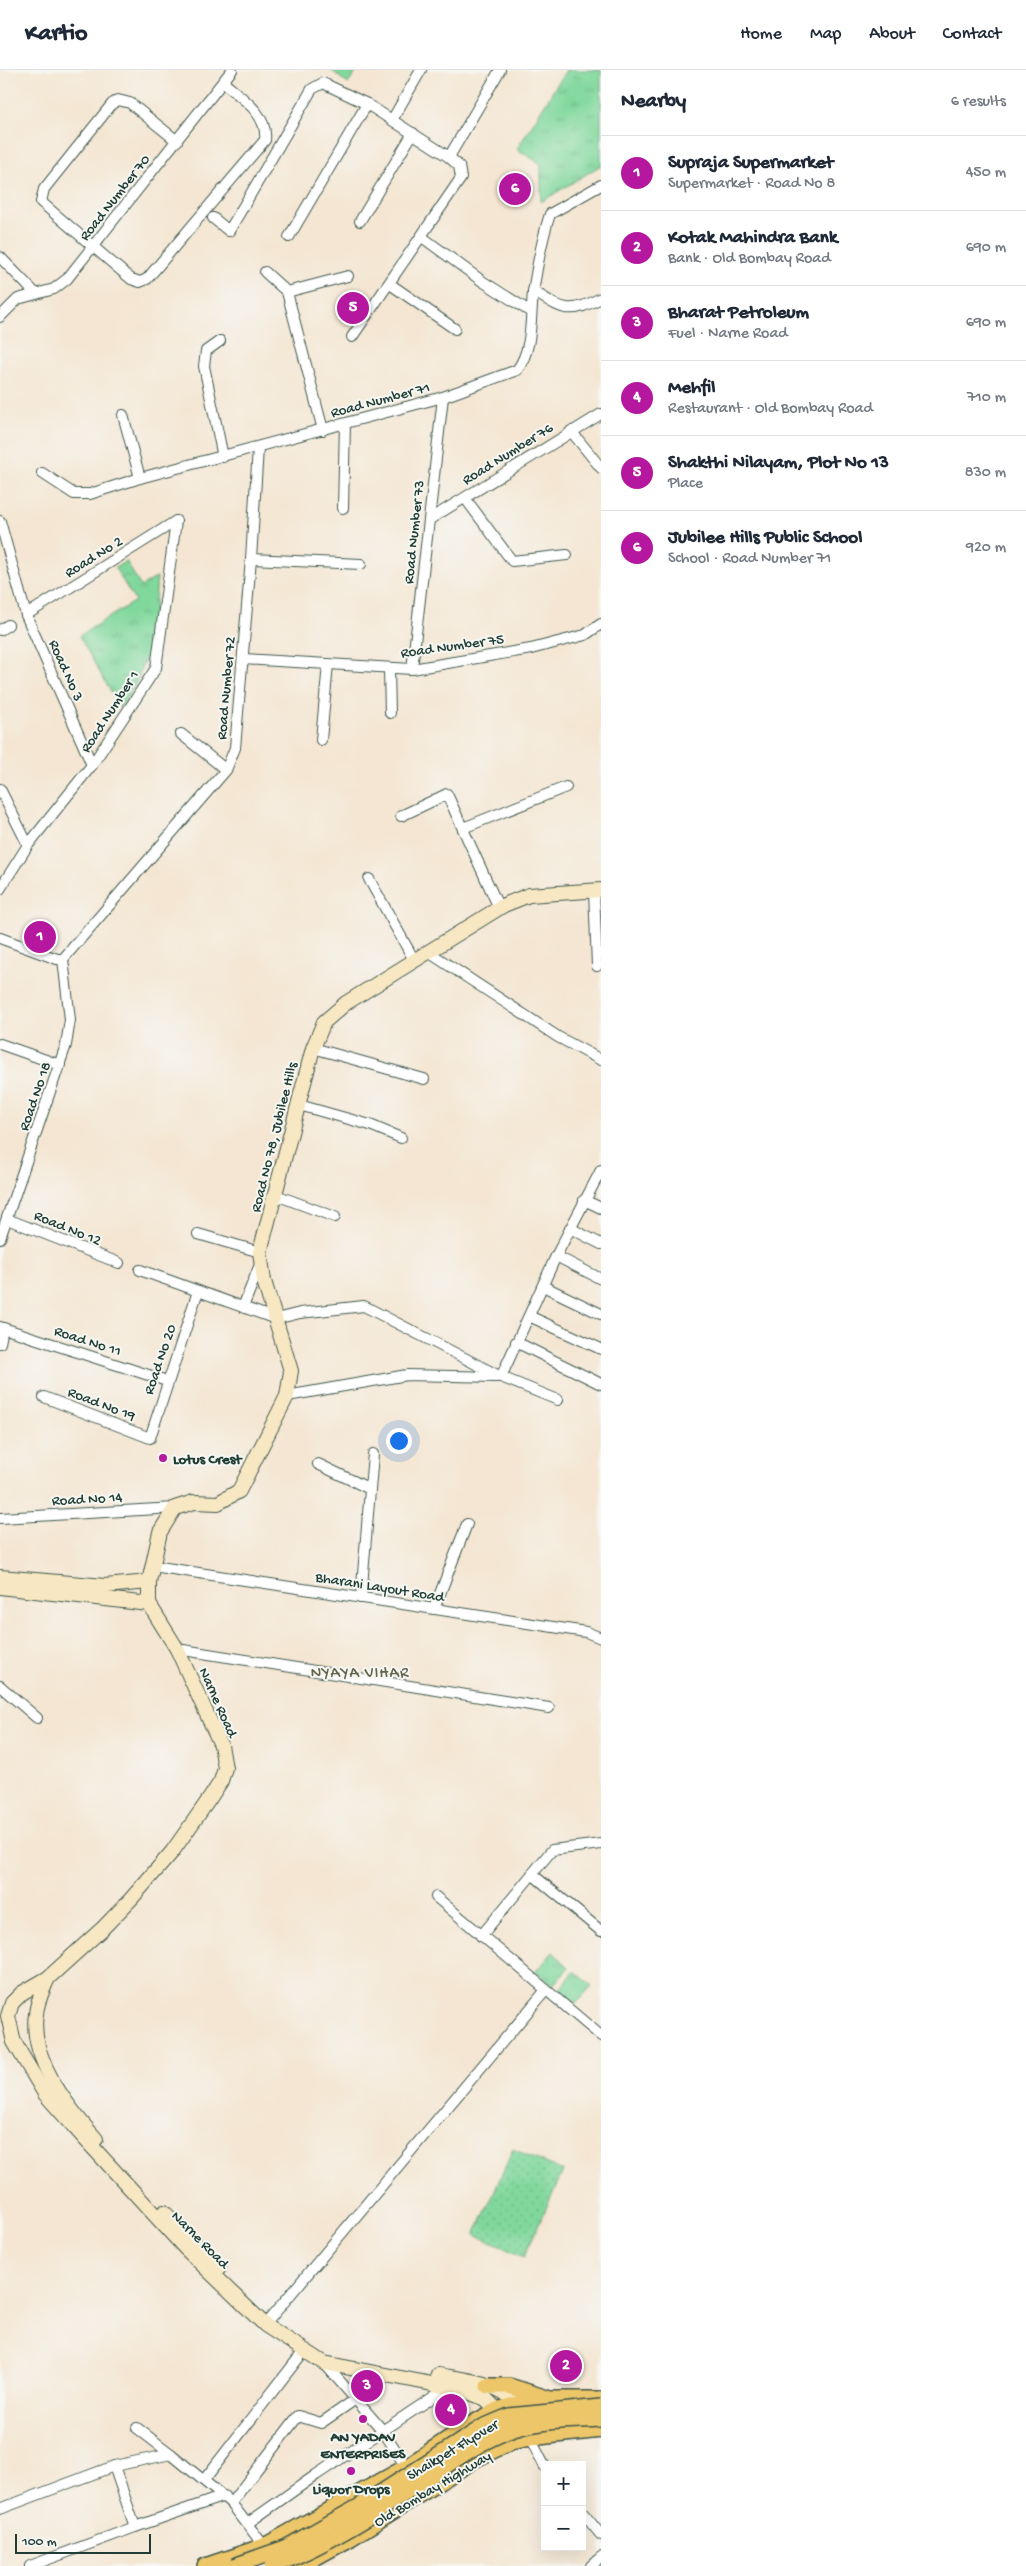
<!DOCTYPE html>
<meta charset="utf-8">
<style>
:root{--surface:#fff;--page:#f6f6f7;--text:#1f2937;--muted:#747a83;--line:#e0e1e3;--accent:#b5179e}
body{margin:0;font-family:"Gochi Hand",sans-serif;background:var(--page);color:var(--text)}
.controls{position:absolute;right:15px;bottom:15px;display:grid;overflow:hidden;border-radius:0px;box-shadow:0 5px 20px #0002}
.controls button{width:45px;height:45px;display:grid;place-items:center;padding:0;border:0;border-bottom:1px solid var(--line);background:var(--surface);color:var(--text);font:25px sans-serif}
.scale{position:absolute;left:15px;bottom:12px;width:136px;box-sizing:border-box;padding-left:5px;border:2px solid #1f3d34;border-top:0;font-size:14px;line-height:18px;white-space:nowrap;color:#1f3d34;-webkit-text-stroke:4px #f6f6f2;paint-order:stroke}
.you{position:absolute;left:398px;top:1370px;width:18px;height:18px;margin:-12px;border:4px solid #fff;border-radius:50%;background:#1a73e8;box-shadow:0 0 0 8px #1a73e833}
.badge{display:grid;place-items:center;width:32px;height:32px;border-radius:50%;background:var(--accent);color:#fff;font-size:16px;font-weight:700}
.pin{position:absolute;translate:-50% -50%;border:2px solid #fff;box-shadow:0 1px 5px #0006}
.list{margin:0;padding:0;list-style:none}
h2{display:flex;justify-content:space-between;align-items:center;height:65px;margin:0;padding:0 20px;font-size:21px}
h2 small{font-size:16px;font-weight:400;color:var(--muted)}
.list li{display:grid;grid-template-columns:32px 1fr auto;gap:15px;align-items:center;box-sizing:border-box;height:75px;padding:0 20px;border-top:1px solid var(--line)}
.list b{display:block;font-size:19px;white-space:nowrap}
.list p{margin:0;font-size:16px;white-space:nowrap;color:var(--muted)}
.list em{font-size:16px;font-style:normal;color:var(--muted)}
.map{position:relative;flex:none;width:601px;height:2496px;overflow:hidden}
header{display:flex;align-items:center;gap:30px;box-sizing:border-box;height:70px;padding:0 25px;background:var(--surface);border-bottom:1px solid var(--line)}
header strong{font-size:24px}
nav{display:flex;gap:28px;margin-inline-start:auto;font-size:18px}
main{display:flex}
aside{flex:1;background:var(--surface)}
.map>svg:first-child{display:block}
.grass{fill:url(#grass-dots);stroke:#508a68}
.park{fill:url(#park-tufts);stroke:#508a68}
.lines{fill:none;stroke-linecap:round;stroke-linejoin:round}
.street-casing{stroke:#3f564c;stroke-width:12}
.secondary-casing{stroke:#3f564c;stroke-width:16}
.primary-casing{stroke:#3f564c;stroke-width:18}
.street{stroke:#fff;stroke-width:10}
.secondary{stroke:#f7e8c3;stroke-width:14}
.primary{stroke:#ecc669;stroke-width:15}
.primary-bridge-casing{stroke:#3f564c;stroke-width:18;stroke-linecap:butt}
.primary-bridge{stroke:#ecc669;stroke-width:15}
.poi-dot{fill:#b5179e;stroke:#f6f6f2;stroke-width:2}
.labels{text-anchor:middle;stroke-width:4;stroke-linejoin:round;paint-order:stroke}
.street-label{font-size:15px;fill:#1f3d34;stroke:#f6f6f2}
.poi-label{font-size:15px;font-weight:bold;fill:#1f3d34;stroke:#f6f6f2}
.neighbourhood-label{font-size:16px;letter-spacing:1px;fill:#64644b;stroke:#f6f6f2}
</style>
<header>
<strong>Kartio</strong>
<nav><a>Home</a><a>Map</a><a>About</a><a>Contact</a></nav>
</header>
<main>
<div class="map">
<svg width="601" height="2496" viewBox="0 0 601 2496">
<defs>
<pattern id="grass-dots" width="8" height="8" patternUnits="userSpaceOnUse" patternTransform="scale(1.25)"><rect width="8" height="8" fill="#81d89c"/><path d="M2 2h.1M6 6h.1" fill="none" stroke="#6fba87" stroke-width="1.8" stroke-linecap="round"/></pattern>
<pattern id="park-tufts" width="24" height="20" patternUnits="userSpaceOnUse" patternTransform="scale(1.25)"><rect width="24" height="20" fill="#81d89c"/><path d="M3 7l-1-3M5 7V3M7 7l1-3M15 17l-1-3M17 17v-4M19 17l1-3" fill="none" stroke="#6fba87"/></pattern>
</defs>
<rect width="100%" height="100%" fill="#f6f6f2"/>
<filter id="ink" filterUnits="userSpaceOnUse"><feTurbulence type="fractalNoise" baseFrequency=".02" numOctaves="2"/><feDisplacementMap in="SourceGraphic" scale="10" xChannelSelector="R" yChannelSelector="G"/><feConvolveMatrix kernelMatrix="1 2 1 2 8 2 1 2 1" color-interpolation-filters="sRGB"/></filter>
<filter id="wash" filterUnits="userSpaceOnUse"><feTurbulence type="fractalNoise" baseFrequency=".0096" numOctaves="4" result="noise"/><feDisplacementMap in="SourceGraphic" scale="20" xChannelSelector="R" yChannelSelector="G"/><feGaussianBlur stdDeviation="1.12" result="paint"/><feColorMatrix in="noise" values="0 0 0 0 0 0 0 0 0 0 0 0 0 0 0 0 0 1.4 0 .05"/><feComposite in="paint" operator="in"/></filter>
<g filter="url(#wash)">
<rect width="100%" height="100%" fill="#f4e6d2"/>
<polygon class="grass" points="513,2079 563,2101 524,2187 475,2165"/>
<g class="park">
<polygon points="331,0 358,0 348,14"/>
<polygon points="566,0 601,0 601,95 541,132 541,94 517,79"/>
<polygon points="126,491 141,517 157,507 152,571 135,615 120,638 79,566 135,531 115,498"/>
<polygon points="553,1882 569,1897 552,1916 536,1901"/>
<polygon points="575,1901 592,1916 575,1934 559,1920"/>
</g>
</g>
<g filter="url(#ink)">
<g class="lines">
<defs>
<g id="street">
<polyline points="392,50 421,0"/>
<path d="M177,71L130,33L118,30L112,34L44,119L41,132L131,209L140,212L147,209L265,70C268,43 241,28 223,12"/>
<polyline points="213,148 229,161 312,19 323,13 367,34 449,87"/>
<polyline points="360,151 413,63"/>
<polyline points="289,167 367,34"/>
<polyline points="422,167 482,211 531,242"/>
<polyline points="0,187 36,224"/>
<polyline points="265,202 287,222"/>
<polyline points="390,214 455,259"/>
<path d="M533,221C564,240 568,245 601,228"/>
<polyline points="0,247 18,229 54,219 67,209 232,0"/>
<polyline points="352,267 461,108 459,96 449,87 500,0"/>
<polyline points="220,271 206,281 204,296 223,387"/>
<polyline points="123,345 140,408"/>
<polyline points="323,360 287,222 348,206"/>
<polyline points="571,361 601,398"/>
<path d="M42,403L74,424H90L140,408L443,327L517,300C533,279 530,249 533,223C537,196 542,169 550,144L601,115"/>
<polyline points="465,428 512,491 567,485"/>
<polyline points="343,438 345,354"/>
<polyline points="430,449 601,344"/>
<polyline points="0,451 26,545 92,695"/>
<polyline points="251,489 361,494"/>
<polyline points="26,545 176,451"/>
<polyline points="0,560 8,555"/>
<polyline points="243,589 412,599 531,579 585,565 601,554"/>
<polyline points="389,598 390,643"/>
<polyline points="412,599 443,327"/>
<polyline points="181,664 226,700"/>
<polyline points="321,670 328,594"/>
<polyline points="0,719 28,775"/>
<polyline points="401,746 447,724 499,838"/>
<polyline points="463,758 566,717"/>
<polyline points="369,809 414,890"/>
<polyline points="0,819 28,775 92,695 156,598 176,451"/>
<polyline points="594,820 597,896"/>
<polyline points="0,868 57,889 63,889"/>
<polyline points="427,881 558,967 601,990"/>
<polyline points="63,889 226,700 235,678 251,489 258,378"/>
<polyline points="0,974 60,995"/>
<polyline points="313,978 424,1009"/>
<polyline points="299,1035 370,1055 401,1068"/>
<polyline points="276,1125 335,1147"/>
<polyline points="584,1130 601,1138"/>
<polyline points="7,1149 119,1193"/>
<polyline points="570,1158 601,1174"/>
<polyline points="198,1164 260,1182"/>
<polyline points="0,1168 66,975 70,950 63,889"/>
<polyline points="556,1186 601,1209"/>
<polyline points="140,1200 276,1249 300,1243 364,1236 501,1307 558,1330"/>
<polyline points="543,1216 601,1244"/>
<polyline points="243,1237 261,1192"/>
<polyline points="529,1246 601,1279"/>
<polyline points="0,1257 167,1311"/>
<polyline points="516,1272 601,1314"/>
<polyline points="0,1273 3,1258"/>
<polyline points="501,1307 556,1186 601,1100"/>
<polyline points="287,1326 407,1305 497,1307"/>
<polyline points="44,1327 150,1368 198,1221"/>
<polyline points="318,1394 370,1419"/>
<polyline points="1,1448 175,1438"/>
<polyline points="153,1496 586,1562 601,1568"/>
<polyline points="361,1528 373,1384"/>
<polyline points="434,1539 467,1454"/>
<polyline points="177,1579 549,1638"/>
<polyline points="0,1616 37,1648"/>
<polyline points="532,1804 601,1861"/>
<polyline points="436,1827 601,1966"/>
<polyline points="481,1866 552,1780 601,1774"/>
<polyline points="269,2250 546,1920"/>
<polyline points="324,2293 384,2362 406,2397"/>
<polyline points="137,2358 171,2384"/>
<polyline points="530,2368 545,2397"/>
<polyline points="114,2396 135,2457 224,2426"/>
<polyline points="204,2410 304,2281"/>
<polyline points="231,2433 298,2346 321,2353 356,2329"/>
<polyline points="0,2439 114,2396 171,2384 231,2433 264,2476"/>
<polyline points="582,2442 601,2465"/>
<polyline points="248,2453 316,2405 450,2316"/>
<polyline points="30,2496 135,2457"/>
<polyline points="591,2496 601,2487"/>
</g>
<g id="secondary">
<polyline points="0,1507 105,1516 149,1512"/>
<polyline points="0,1517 149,1534"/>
<path d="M48,1908C43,1920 37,1931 36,1944C29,1988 68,2038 96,2069"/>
<polyline points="164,2142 219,2198"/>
<path d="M438,2305C465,2310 511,2313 521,2343"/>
<polyline points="497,2340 486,2329 463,2320 324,2293 265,2255 186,2179 86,2070 45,2024 14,1972 8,1946 12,1933 22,1923 48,1908 102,1859 131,1829 172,1782 210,1728 221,1711 225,1698 221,1675 177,1579 149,1534 149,1512 160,1462 175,1438 194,1432 218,1433 239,1421 287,1326 291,1301 264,1211 260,1182 313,978 324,952 346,933 504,835 529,825 601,820"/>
</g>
<g id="primary">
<polyline points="488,2316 509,2316 547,2328"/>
<polyline points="205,2496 264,2476 406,2397 466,2357 497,2340 518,2334 549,2329 601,2329"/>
<polyline points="300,2496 351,2468 476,2389 511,2372 530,2368 601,2360"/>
</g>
</defs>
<use href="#street" class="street-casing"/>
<use href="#secondary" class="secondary-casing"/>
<use href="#primary" class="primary-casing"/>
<use href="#street" class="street"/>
<use href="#secondary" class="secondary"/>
<use href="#primary" class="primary"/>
<defs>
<g id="primary-bridge">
<polyline points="234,2496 285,2478 360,2436 483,2357 509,2346 601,2337"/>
<path d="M272,2496C326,2476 378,2442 425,2410C453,2391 481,2370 514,2359C541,2350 573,2351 601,2349"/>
</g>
</defs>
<use href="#primary-bridge" class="primary-bridge-casing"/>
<use href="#primary-bridge" class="primary-bridge"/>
</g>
</g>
<g class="poi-dot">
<circle cx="163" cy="1388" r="5"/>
<circle cx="363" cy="2349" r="5"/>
<circle cx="351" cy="2401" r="5"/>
</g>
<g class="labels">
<g class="street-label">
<text transform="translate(114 127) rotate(-52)" y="5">Road Number 70</text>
<text transform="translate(380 329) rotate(-15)" y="5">Road Number 71</text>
<text transform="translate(507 383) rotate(-32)" y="5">Road Number 76</text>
<text transform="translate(413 462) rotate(-84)" y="5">Road Number 73</text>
<text transform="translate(93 486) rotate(-32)" y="5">Road No 2</text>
<text transform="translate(452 575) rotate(-8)" y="5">Road Number 75</text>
<text transform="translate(67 600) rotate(66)" y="5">Road No 3</text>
<text transform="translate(225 618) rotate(-85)" y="5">Road Number 72</text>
<text transform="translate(109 641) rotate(-57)" y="5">Road Number 1</text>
<text transform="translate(34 1026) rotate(-71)" y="5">Road No 18</text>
<text transform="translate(273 1067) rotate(-76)" y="5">Road No 78, Jubilee Hills</text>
<text transform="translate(68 1157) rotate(22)" y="5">Road No 12</text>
<text transform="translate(88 1270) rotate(18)" y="5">Road No 11</text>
<text transform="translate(159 1289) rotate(-71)" y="5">Road No 20</text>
<text transform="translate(102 1333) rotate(21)" y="5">Road No 19</text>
<text transform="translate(87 1428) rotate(-3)" y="5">Road No 14</text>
<text transform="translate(380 1516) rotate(9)" y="5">Bharani Layout Road</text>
<text transform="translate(219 1632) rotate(66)" y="5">Narne Road</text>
<text transform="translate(201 2169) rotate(45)" y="5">Narne Road</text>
<text transform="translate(452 2379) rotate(-31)" y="5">Shaikpet Flyover</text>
<text transform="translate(432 2418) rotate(-31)" y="5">Old Bombay Highway</text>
</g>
<g class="poi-label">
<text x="173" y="1393" text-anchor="start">Lotus Crest</text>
<text x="363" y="2371">AN YADAV<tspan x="363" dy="17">ENTERPRISES</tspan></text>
<text x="351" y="2423">Liquor Drops</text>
</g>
<g class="neighbourhood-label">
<text x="360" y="1607">NYAYA VIHAR</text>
</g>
</g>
</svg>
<div class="controls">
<button>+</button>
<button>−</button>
</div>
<div class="scale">100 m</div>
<div class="you"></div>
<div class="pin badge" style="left:40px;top:867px">1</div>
<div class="pin badge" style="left:566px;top:2296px">2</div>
<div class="pin badge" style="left:367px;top:2316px">3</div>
<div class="pin badge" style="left:451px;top:2340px">4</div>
<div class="pin badge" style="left:353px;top:238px">5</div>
<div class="pin badge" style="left:515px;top:119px">6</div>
</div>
<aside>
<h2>Nearby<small>6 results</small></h2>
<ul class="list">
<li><span class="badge">1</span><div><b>Supraja Supermarket</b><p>Supermarket · Road No 8</p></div><em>450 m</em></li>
<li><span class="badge">2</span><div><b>Kotak Mahindra Bank</b><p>Bank · Old Bombay Road</p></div><em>690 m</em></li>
<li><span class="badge">3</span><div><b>Bharat Petroleum</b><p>Fuel · Narne Road</p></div><em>690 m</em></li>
<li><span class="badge">4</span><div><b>Mehfil</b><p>Restaurant · Old Bombay Road</p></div><em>710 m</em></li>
<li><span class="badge">5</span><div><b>Shakthi Nilayam, Plot No 13</b><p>Place</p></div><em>830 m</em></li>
<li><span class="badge">6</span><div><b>Jubilee Hills Public School</b><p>School · Road Number 71</p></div><em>920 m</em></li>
</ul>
</aside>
</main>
